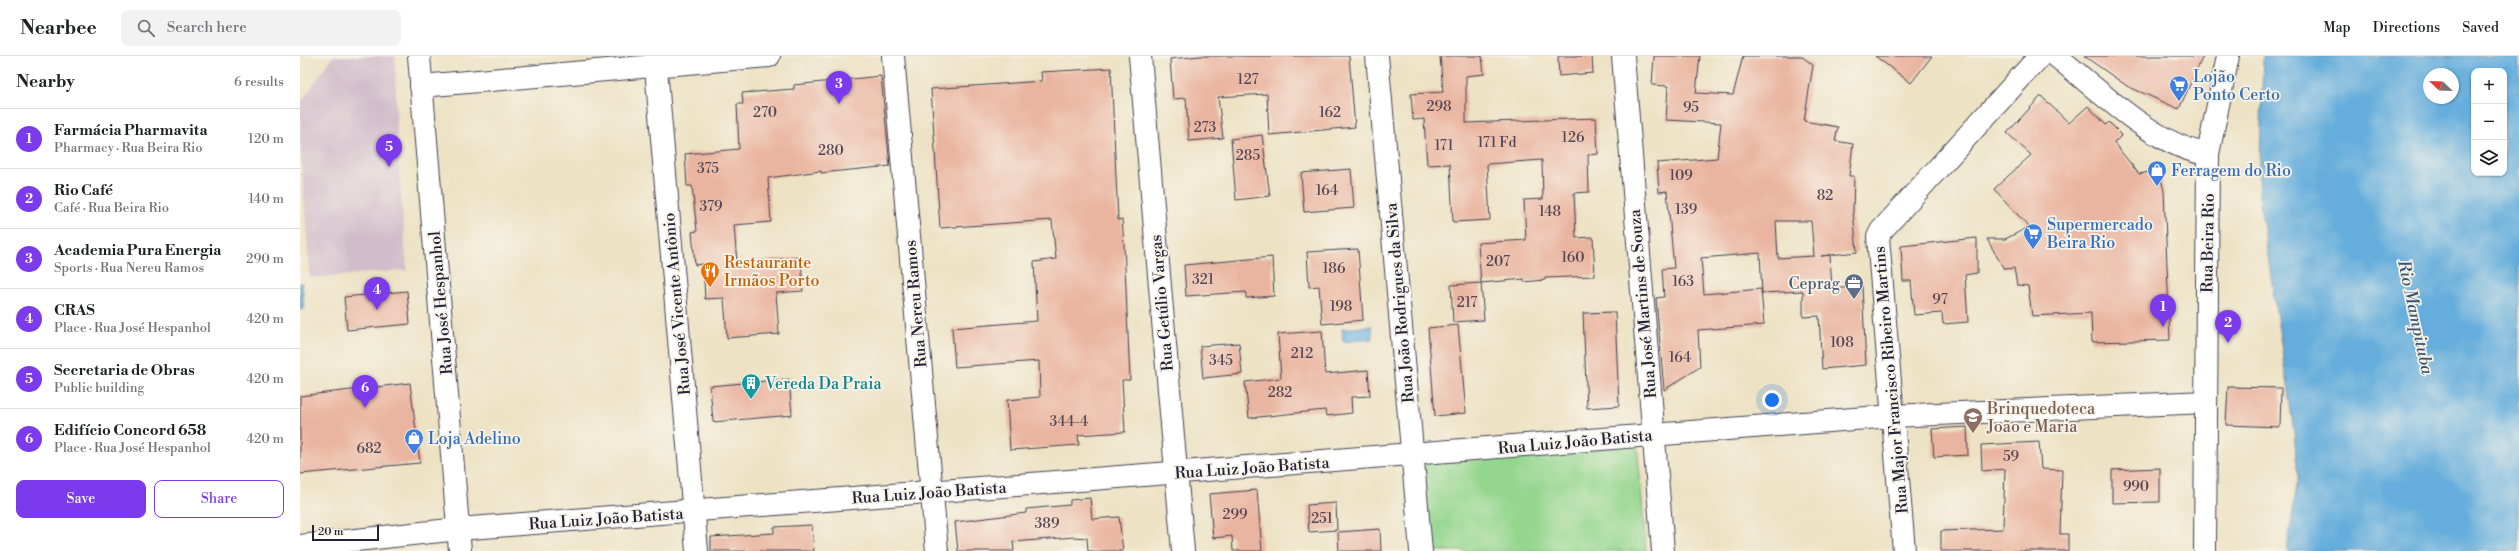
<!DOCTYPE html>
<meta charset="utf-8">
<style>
:root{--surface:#fff;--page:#f2f2f2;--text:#202124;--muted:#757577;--line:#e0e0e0;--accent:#7c3aed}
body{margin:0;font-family:"Libre Bodoni",serif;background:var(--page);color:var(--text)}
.controls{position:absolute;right:12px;top:12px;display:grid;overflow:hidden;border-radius:8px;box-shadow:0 1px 3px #0004}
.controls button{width:36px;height:36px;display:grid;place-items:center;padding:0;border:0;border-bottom:1px solid var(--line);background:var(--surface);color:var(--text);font:20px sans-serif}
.compass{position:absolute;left:2123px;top:12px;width:36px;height:36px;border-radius:50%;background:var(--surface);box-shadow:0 1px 3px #0004;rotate:293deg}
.scale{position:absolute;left:12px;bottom:10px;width:67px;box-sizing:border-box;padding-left:4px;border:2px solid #22223b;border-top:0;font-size:11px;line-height:14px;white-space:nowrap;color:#22223b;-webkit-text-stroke:3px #f7f3e8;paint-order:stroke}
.you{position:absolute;left:1472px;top:344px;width:14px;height:14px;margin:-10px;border:3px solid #fff;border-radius:50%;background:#1a73e8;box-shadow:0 0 0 6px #1a73e833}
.badge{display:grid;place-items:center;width:26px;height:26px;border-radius:50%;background:var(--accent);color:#fff;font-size:13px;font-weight:700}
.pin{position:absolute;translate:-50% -33px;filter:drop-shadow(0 1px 2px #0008)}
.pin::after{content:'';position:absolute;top:21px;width:14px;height:12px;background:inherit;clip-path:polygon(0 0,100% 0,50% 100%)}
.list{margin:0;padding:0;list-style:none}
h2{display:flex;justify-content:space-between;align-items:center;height:52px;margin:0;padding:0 16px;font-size:17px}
h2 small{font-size:13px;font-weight:400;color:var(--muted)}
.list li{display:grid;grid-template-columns:26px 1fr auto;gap:12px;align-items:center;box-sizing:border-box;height:60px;padding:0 16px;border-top:1px solid var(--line)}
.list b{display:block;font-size:15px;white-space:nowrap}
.list p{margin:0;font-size:13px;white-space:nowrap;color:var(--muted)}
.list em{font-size:13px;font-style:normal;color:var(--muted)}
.actions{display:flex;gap:8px;padding:12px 16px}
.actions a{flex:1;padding:9px 0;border:1px solid var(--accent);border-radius:8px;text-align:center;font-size:14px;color:var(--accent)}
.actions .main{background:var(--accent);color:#fff}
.icon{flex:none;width:22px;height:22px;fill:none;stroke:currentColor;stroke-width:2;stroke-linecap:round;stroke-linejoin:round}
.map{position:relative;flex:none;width:2219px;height:495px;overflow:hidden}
header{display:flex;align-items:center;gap:24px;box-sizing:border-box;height:56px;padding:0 20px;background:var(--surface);border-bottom:1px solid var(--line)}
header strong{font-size:19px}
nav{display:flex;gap:22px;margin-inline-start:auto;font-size:14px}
.search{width:280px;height:36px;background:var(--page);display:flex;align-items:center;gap:10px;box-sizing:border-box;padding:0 14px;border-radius:8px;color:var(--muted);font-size:15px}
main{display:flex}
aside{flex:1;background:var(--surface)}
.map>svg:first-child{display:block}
.industrial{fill:#d1bdca}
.green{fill:#94d68e;stroke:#5b7c64}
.water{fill:#65addc;stroke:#44688c;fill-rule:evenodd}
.building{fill:#eab5a0;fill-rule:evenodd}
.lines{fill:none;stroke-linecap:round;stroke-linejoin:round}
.street-casing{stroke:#403f50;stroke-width:24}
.secondary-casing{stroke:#403f50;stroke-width:24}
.street{stroke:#fff;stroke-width:22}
.secondary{stroke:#fff;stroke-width:22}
.labels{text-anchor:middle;stroke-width:3.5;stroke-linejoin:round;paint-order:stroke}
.number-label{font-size:14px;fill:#544754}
.shop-label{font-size:16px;fill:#366cbe;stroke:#f7f3e8;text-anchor:start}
.street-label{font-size:16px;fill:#22223b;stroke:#f7f3e8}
.food-label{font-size:16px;fill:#c56008;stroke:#f7f3e8;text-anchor:start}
.service-label{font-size:16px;fill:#4e5e75;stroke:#f7f3e8;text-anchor:end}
.culture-label{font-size:16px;fill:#0d838f;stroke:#f7f3e8;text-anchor:start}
.education-label{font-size:16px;fill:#785e54;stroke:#f7f3e8;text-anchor:start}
.water-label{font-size:17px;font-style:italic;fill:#395373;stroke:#f7f3e8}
</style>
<header>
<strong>Nearbee</strong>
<div class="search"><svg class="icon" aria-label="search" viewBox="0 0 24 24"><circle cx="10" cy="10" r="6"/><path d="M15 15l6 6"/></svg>Search here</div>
<nav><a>Map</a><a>Directions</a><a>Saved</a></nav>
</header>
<main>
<aside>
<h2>Nearby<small>6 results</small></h2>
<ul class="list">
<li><span class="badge">1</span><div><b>Farmácia Pharmavita</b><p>Pharmacy · Rua Beira Rio</p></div><em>120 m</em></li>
<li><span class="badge">2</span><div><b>Rio Café</b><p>Café · Rua Beira Rio</p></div><em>140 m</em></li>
<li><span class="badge">3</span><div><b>Academia Pura Energia</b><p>Sports · Rua Nereu Ramos</p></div><em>290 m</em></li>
<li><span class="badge">4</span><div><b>CRAS</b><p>Place · Rua José Hespanhol</p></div><em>420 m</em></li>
<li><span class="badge">5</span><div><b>Secretaria de Obras</b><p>Public building</p></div><em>420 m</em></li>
<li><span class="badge">6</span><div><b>Edifício Concord 658</b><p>Place · Rua José Hespanhol</p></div><em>420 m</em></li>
</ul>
<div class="actions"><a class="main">Save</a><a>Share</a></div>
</aside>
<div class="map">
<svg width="2219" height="495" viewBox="0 0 2219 495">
<rect width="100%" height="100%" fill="#f7f3e8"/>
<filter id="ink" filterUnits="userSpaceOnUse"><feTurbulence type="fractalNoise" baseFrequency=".025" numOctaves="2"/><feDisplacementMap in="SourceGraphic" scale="8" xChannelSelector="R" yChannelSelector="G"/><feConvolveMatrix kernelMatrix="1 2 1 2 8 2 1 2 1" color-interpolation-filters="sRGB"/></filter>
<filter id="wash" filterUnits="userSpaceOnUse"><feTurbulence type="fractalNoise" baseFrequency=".012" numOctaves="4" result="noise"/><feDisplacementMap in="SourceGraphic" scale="16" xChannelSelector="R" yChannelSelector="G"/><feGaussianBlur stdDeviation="0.9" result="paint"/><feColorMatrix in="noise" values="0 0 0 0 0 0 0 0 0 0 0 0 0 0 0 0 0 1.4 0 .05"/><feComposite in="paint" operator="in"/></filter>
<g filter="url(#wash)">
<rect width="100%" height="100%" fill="#ede2c4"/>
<polygon class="industrial" points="33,0 95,0 97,88 107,214 10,222 0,88 0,48"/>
<polygon class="green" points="1337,385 1346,495 1127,495 1120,403"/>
<g class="water">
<path d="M1963,0H2219V495H1987L1998,421L1994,376L1959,140ZM2174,15H2204V117H2174ZM2129,18H2153V42H2129Z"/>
<polygon points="0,227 2,227 4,253 0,254"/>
<polygon points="1072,270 1073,283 1043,286 1042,273"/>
</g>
<g id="blocks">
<g class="building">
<polygon points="901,0 1049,0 1055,71 969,79 967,38 918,41 923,82 889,85 886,42 873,43 870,3"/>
<polygon points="1140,0 1182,0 1184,18 1166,20 1166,67 1296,62 1298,98 1288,99 1289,136 1274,137 1276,182 1293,181 1295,220 1245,222 1245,224 1224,226 1224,223 1181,227 1178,187 1226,184 1224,144 1243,143 1242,104 1187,108 1190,164 1153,166 1150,108 1127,109 1124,63 1113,64 1111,38 1143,36"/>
<polygon points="1258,0 1292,0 1293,17 1259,20"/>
<path d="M1354,0H1400L1396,37L1433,39L1443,0H1501L1513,9L1504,65L1538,71L1535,85L1553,88L1549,120H1554L1553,155L1557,196L1521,200L1530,199L1532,233L1562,230L1566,309L1522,313L1519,260L1503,261V235L1462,237L1460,197L1401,202L1404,238L1461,233L1464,269L1398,274L1400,311L1364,334L1356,242L1364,241L1362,213L1374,212L1367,135L1359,136L1357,107L1417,102L1421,67L1366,64L1368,30L1352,29ZM1476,165H1511L1514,200L1478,202Z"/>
<polygon points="1575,0 1632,0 1611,27"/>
<polygon points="1784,0 1903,0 1879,53 1827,30"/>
<polygon points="811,12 818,164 822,163 824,188 830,324 822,324 825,376 778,379 779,389 710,394 707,344 740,341 739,305 655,311 652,272 737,265 734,206 756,203 752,164 640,172 631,33 742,25 741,16"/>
<polygon points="581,20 590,110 521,117 521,115 468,122 471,166 434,169 437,207 501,201 503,235 476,237 479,278 427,282 424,242 405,243 403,208 395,209 392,176 397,175 392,130 387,130 385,98 439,93 437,48 443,48 442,37 494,33 494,29"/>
<polygon points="1741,40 1769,67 1788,50 1806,69 1809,66 1822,79 1814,87 1839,118 1859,114 1864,135 1870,284 1792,286 1791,257 1732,260 1728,230 1717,229 1714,212 1704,213 1687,183 1705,183 1729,171 1694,133 1731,99 1707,77"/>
<polygon points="962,79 970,140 936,144 931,83"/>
<polygon points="1051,113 1054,152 1004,156 1001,117"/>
<polygon points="1677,182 1677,217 1665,219 1668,266 1643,268 1642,257 1614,259 1611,225 1603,225 1601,190"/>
<polygon points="1058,193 1063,264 1022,268 1019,230 1009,231 1007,196"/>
<polygon points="972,201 974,240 946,242 946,236 886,240 884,209"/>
<polygon points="1181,227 1184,264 1153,266 1151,229"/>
<polygon points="107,235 110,268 47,274 44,241"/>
<polygon points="1315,256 1319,350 1287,352 1283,257"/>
<polygon points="1158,269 1166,357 1135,360 1128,272"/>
<polygon points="1022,275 1025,318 1068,314 1070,340 1051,341 1052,357 1026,360 1025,354 949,362 945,326 981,322 978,278"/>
<polygon points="939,287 942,318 903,322 900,290"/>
<polygon points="489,323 492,359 413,366 410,330"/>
<polygon points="110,327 120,407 0,418 0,340"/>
<polygon points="1928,331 1981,332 1980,371 1926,369"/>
<polygon points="1667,371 1668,399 1634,401 1632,373"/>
<polygon points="1739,386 1741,413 1762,414 1760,478 1768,478 1768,495 1641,495 1641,475 1703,473 1705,413 1682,415 1681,389"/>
<polygon points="1860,412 1860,446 1812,447 1812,414"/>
<polygon points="957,434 962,495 933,495 932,480 913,482 909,438"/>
<polygon points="790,442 792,463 819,461 823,495 788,495 787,482 774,481 713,486 714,495 658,495 655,466 726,457 726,453 770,449 770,444"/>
<polygon points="1036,447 1037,474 1009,476 1007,449"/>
<polygon points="512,469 514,495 411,495 411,481 474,477 474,471"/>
<polygon points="1080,473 1081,495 1039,495 1038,476"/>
</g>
</g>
</g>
<g filter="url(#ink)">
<use href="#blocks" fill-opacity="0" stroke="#403f50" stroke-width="1"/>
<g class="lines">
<defs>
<g id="street">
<polyline points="355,0 397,495"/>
<polyline points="593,0 637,495"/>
<polyline points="840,0 883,495"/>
<polyline points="1077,0 1121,495"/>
<polyline points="1323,0 1363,495"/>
<polyline points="121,30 469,0"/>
<polyline points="0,490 159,473 1592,360 1906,346"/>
</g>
<g id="secondary">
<polyline points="119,0 160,495"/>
<path d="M1756,0C1796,32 1857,92 1908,98"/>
<polyline points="1604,495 1578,181 1581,175 1740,0"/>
<polyline points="1905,495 1908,98 1928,0"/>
</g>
</defs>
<use href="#street" class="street-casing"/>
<use href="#secondary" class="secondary-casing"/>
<use href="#street" class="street"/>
<use href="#secondary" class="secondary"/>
</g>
</g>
<defs>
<symbol id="supermarket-pin" viewBox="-11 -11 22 30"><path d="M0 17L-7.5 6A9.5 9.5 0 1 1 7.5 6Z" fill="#3f7fe0" stroke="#f7f3e8"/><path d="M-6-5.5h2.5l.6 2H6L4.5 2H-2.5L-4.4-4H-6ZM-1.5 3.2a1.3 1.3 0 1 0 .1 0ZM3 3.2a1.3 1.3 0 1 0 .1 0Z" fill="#fff"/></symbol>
<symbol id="shop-pin" viewBox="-11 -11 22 30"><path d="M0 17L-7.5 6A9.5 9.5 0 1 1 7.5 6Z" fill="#3f7fe0" stroke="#f7f3e8"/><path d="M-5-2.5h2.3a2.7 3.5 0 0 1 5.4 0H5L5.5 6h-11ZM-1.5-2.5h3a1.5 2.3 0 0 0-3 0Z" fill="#fff"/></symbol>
<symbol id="restaurant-pin" viewBox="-11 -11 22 30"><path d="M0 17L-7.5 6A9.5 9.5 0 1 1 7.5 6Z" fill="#e8710a" stroke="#f7f3e8"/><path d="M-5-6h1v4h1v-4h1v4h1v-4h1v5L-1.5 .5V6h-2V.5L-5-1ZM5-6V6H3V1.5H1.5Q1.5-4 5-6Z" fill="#fff"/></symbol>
<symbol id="office-pin" viewBox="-11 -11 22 30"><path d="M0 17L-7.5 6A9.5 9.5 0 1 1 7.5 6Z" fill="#5c6f8a" stroke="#f7f3e8"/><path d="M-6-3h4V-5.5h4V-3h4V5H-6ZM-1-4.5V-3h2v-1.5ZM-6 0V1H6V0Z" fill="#fff"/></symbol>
<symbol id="building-pin" viewBox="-11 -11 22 30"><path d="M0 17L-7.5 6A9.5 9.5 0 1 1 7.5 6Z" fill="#0f9aa8" stroke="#f7f3e8"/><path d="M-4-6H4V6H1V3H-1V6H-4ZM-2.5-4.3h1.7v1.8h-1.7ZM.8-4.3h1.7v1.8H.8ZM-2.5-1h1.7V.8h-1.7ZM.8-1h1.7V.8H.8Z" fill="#fff"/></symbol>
<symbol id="school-pin" viewBox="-11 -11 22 30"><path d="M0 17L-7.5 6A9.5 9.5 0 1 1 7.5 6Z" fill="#8d6e63" stroke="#f7f3e8"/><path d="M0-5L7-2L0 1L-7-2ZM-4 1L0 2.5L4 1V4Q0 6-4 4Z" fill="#fff"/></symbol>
</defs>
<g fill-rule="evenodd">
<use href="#supermarket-pin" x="1868" y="18" width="22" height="30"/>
<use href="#shop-pin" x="1846" y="103" width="22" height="30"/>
<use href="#supermarket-pin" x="1722" y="166" width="22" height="30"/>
<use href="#restaurant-pin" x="399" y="204" width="22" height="30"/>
<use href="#office-pin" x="1543" y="216" width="22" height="30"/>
<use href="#building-pin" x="440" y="316" width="22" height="30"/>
<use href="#school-pin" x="1662" y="350" width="22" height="30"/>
<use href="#shop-pin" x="103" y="371" width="22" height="30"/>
</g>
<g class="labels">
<g class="number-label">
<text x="948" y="28">127</text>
<text x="1139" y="55">298</text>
<text x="1391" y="56">95</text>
<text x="465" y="61">270</text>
<text x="1030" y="61">162</text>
<text x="905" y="76">273</text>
<text x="1273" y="86">126</text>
<text x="1197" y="91">171 Fd</text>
<text x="1144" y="94">171</text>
<text x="531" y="99">280</text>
<text x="948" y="104">285</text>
<text x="408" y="117">375</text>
<text x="1381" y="124">109</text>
<text x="1027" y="139">164</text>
<text x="1525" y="144">82</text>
<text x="411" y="155">379</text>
<text x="1386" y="158">139</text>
<text x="1250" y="160">148</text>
<text x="1273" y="206">160</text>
<text x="1198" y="210">207</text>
<text x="1034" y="217">186</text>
<text x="903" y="228">321</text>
<text x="1383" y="230">163</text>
<text x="1640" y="248">97</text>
<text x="1167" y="251">217</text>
<text x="1041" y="255">198</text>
<text x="1542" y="291">108</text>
<text x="1002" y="302">212</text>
<text x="1380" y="306">164</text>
<text x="921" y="309">345</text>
<text x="980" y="341">282</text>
<text x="769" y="370">344-4</text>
<text x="69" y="397">682</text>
<text x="1711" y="405">59</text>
<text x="1836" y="435">990</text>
<text x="935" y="463">299</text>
<text x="1022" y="467">251</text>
<text x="747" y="472">389</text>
</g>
<g class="shop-label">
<text x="1893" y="26">Lojão<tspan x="1893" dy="18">Ponto Certo</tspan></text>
<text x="1871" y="120">Ferragem do Rio</text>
<text x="1747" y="174">Supermercado<tspan x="1747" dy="18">Beira Rio</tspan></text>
<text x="128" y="388">Loja Adelino</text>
</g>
<g class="street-label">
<text transform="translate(1907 187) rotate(-89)" y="6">Rua Beira Rio</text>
<text transform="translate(140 247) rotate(-95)" y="6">Rua José Hespanhol</text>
<text transform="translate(861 247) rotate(-95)" y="6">Rua Getúlio Vargas</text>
<text transform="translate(1099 247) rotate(-95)" y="6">Rua João Rodrigues da Silva</text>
<text transform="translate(376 248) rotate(-95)" y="6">Rua José Vicente Antônio</text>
<text transform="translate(615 248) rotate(-95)" y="6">Rua Nereu Ramos</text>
<text transform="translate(1342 248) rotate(-95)" y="6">Rua José Martins de Souza</text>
<text transform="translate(1590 324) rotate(-95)" y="6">Rua Major Francisco Ribeiro Martins</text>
<text transform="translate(1275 385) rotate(-5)" y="6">Rua Luiz João Batista</text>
<text transform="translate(952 411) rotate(-4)" y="6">Rua Luiz João Batista</text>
<text transform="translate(629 436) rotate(-4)" y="6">Rua Luiz João Batista</text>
<text transform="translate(306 462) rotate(-4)" y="6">Rua Luiz João Batista</text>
</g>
<g class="food-label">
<text x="424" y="212">Restaurante<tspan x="424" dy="18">Irmãos Porto</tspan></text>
</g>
<g class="service-label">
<text x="1540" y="233">Ceprag</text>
</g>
<g class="culture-label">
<text x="465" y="333">Vereda Da Praia</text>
</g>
<g class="education-label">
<text x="1687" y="358">Brinquedoteca<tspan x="1687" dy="18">João e Maria</tspan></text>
</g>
<g class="water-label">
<text transform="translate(2116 261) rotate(78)" y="6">Rio Mampituba</text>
</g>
</g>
</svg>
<div class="controls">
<button>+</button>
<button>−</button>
<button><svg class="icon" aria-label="layers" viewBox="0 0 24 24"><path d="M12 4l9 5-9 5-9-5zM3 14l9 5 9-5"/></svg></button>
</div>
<svg class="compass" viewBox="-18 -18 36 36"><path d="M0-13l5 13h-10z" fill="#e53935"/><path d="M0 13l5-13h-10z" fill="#757577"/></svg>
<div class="scale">20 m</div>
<div class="you"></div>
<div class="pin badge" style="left:1863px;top:271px">1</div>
<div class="pin badge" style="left:1928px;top:287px">2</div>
<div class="pin badge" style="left:539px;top:48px">3</div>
<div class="pin badge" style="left:77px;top:254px">4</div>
<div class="pin badge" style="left:89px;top:111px">5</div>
<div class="pin badge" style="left:65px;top:352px">6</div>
</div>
</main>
